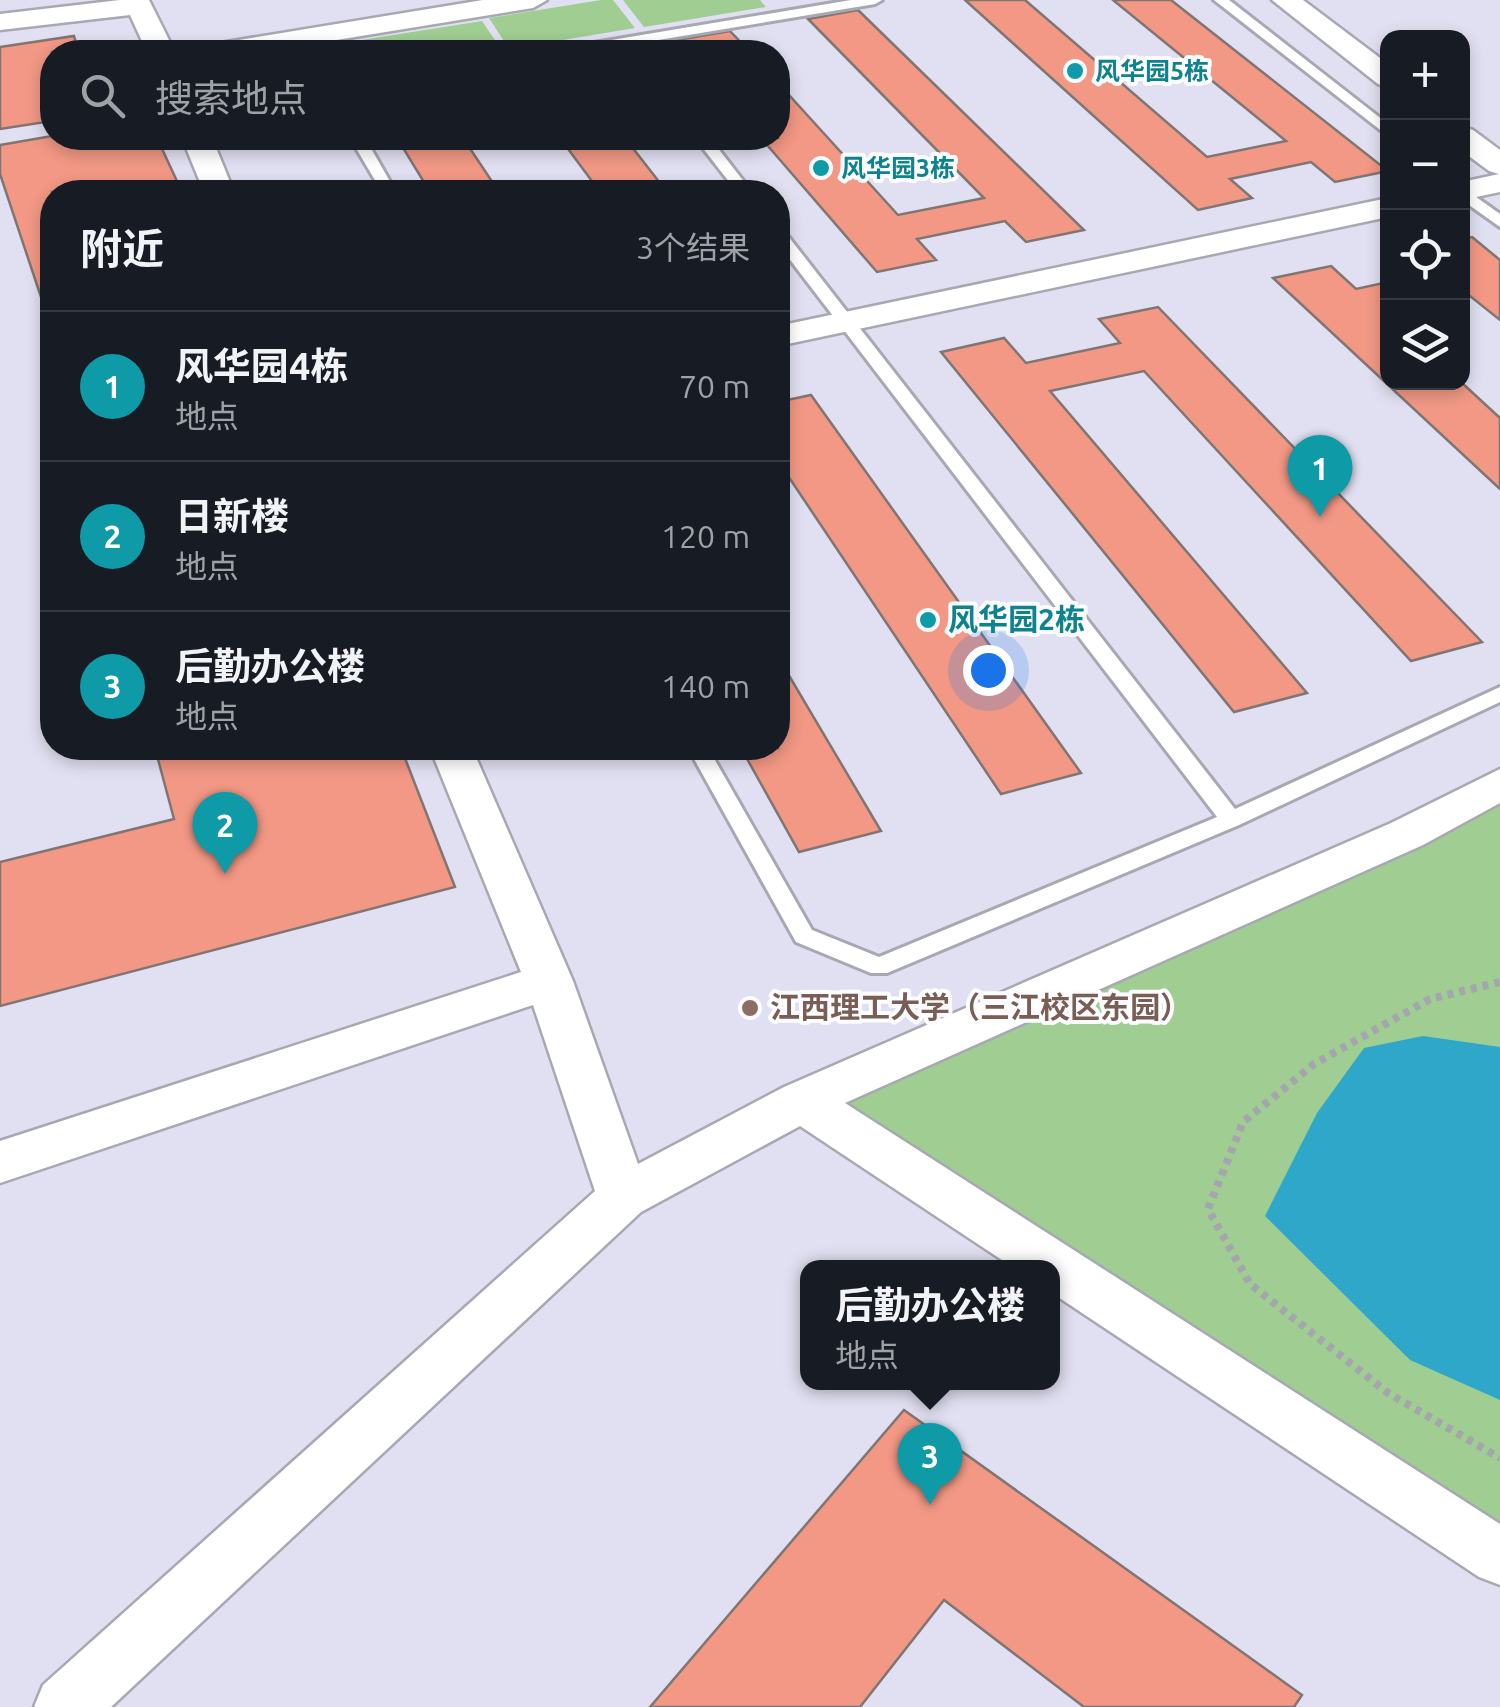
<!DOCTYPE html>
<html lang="zh">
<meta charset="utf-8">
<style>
:root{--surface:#171b24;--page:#20242c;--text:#f1f3f6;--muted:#9ea1a6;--line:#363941;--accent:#97a8db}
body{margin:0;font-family:Ubuntu,"Noto Sans SC",sans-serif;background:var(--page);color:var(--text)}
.controls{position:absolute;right:30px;top:30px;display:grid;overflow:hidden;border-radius:20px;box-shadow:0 5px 15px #0003}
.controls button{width:90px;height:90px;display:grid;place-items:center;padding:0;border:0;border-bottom:2px solid var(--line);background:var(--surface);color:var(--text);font:50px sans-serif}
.you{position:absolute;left:988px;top:670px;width:35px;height:35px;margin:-25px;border:8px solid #fff;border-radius:50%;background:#1a73e8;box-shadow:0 0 0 15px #1a73e833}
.badge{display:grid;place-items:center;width:65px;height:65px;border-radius:50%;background:var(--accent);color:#fff;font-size:32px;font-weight:700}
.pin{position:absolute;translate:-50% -82px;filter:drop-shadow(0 2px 5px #0008)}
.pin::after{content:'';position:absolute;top:52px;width:35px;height:30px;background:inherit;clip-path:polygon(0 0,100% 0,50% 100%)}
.popup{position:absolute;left:800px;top:1260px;width:260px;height:130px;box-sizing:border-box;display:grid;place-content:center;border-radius:20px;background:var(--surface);filter:drop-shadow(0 2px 8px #0005);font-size:32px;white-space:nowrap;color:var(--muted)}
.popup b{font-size:38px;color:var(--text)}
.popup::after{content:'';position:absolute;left:50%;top:100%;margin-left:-20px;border:20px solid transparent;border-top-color:var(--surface)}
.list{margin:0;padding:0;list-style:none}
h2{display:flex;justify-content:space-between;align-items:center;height:130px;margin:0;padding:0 40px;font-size:42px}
h2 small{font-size:32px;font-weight:400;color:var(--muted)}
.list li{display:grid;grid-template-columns:65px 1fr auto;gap:30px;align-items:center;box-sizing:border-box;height:150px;padding:0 40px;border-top:2px solid var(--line)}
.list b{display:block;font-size:38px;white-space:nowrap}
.list p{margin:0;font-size:32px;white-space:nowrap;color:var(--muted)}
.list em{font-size:32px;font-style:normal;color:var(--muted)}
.icon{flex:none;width:55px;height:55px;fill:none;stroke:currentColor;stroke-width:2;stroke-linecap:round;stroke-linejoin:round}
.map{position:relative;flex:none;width:1500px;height:1707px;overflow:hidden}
.search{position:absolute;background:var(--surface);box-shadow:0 5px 15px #0003;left:40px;top:40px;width:750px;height:110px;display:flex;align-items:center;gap:25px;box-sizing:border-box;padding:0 35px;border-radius:40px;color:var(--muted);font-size:38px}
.panel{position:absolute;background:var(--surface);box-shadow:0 5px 15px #0003;left:40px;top:180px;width:750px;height:580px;border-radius:40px}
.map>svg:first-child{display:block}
.built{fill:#e0e0f2;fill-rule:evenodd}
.green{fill:#9fcd92}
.water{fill:#2ea7c8}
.building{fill:#f29885;stroke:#7f7572;stroke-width:2.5}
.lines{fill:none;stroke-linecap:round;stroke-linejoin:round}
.service-casing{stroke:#a8a8b2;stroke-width:6}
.minor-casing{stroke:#a8a8b2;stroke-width:5}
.path{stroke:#a5a5ad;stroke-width:8;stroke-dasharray:6 6;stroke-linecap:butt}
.service{fill:#fff;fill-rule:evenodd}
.minor{fill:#fff;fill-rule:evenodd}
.culture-dot{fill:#0f9aa8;stroke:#fcfcfe;stroke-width:4}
.education-dot{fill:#8d6e63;stroke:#fcfcfe;stroke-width:4}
.labels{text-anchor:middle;stroke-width:8;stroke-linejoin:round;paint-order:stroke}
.far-culture-label{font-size:25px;font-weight:bold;fill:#0d838f;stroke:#fcfcfe;text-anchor:start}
.culture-label{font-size:30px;font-weight:bold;fill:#0d838f;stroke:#fcfcfe;text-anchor:start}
.education-label{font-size:30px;font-weight:bold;fill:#785e54;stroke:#fcfcfe;text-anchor:start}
</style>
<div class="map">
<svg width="1500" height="1707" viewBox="0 0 1500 1707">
<rect width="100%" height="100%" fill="#eeeef8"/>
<path class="built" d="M0,0H1500V1707H0ZM1388,38H1462V382H1388ZM52,52H778V138H52ZM52,192H778V748H52ZM808,1268H1052V1382H808Z"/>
<g class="green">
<polygon points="601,0 613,0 635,28 509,49 489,18"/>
<polygon points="623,0 760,0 766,7 644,27"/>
<polygon points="482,21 503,52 361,52 355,41"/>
<polygon points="1500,784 1500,1557 802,1101"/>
</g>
<polygon class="water" points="1423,1036 1500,1047 1500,1400 1410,1360 1265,1216 1317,1113 1364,1048"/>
<g class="building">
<polygon points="965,0 1025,0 1207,157 1286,141 1113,0 1171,0 1388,171 1335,182 1311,162 1230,179 1252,198 1198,210"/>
<polygon points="858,10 1084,230 1026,242 1005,221 917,239 936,260 877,272 761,138 778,138 778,83 898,215 984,198 808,19"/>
<polygon points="730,31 750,52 688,52 677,40"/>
<polygon points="74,36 79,52 52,52 52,121 0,129 0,47"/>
<polygon points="52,136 157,138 182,192 52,192 52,330 0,174 0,145"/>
<polygon points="397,138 463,138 499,192 430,192"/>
<polygon points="560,138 625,138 667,192 600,192"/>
<polygon points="1472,237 1500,260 1500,320 1470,296 1462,297 1462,239"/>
<polygon points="1331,266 1356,289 1388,282 1388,382 1461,382 1500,418 1500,489 1273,278"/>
<polygon points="1158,307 1482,642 1411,661 1144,371 1050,391 1307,693 1234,712 941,352 1004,338 1026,363 1120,343 1099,319"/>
<polygon points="811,395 1081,773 1001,794 782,467 778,468 778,402"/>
<polygon points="778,657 881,831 799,852 741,748 778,748"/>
<polygon points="155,748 401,748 455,887 0,1006 0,862 174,819"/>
<polygon points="904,1410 1302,1695 1294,1707 1084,1707 944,1600 860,1707 650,1707"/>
</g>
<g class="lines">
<defs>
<g id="service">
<polygon points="851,0 882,0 875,4 586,52 557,52 564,48"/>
<polygon points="1214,0 1229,0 1388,124 1388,136"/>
<polygon points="350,138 365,138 396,192 382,192"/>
<polygon points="695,138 710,138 752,192 737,192"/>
<polygon points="1462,187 1500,214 1500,227 1462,200"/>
<polygon points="778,229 784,231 1235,809 1500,687 1500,702 1239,825 887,973 871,973 796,942 688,748 708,748 812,930 879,957 1217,817 778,244"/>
</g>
<g id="minor">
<polygon points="120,0 149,0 175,52 147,52 130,15 0,30 0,14"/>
<polygon points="483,0 547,0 533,8 263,52 200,52 204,46 214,44"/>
<polygon points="1272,0 1303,0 1388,64 1388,87 1378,84"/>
<polygon points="1462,127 1473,130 1500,150 1500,192 1462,200 1462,182 1499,174 1489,171 1462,151"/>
<polygon points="182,138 212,138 234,192 204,192"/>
<polygon points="1388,198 1388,217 778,346 778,326"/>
<polygon points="430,748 472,748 573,981 638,1164 784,1087 1391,823 1500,769 1500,803 1423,845 845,1103 1500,1524 1500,1585 1479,1577 1052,1293 1052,1268 1014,1268 800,1126 641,1212 111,1707 34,1707 43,1685 595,1191 533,1005 0,1183 0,1141 521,972"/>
</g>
</defs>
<use href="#service" class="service-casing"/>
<use href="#minor" class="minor-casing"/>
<polyline class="path" points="1500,982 1430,999 1314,1064 1243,1122 1208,1209 1250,1284 1388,1393 1500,1458"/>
<use href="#service" class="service"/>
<use href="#minor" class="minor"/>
</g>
<g class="culture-dot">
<circle cx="1075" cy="71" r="10"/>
<circle cx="821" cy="168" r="10"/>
<circle cx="928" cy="620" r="10"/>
</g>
<circle class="education-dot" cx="750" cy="1008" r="10"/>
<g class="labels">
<g class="far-culture-label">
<text x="1095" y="80">风华园5栋</text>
<text x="841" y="177">风华园3栋</text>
</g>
<g class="culture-label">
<text x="948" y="630">风华园2栋</text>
</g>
<g class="education-label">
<text x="770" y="1018">江西理工大学（三江校区东园）</text>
</g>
</g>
</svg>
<div class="controls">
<button>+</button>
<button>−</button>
<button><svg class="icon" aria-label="locate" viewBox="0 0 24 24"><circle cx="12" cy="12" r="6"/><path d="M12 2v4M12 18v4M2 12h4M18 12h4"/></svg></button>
<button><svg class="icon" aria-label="layers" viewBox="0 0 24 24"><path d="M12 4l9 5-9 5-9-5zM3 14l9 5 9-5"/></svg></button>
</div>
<div class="you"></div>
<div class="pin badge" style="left:1320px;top:517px;background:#0f9aa8">1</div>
<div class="pin badge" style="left:225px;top:874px;background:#0f9aa8">2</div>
<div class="pin badge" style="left:930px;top:1505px;background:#0f9aa8">3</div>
<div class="popup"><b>后勤办公楼</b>地点</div>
<div class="search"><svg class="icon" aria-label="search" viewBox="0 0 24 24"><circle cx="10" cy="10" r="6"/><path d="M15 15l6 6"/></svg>搜索地点</div>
<section class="panel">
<h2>附近<small>3个结果</small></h2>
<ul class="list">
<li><span class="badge" style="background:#0f9aa8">1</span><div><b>风华园4栋</b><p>地点</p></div><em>70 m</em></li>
<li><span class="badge" style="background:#0f9aa8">2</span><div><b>日新楼</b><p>地点</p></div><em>120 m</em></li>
<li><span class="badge" style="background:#0f9aa8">3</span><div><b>后勤办公楼</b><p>地点</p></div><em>140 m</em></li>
</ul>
</section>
</div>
